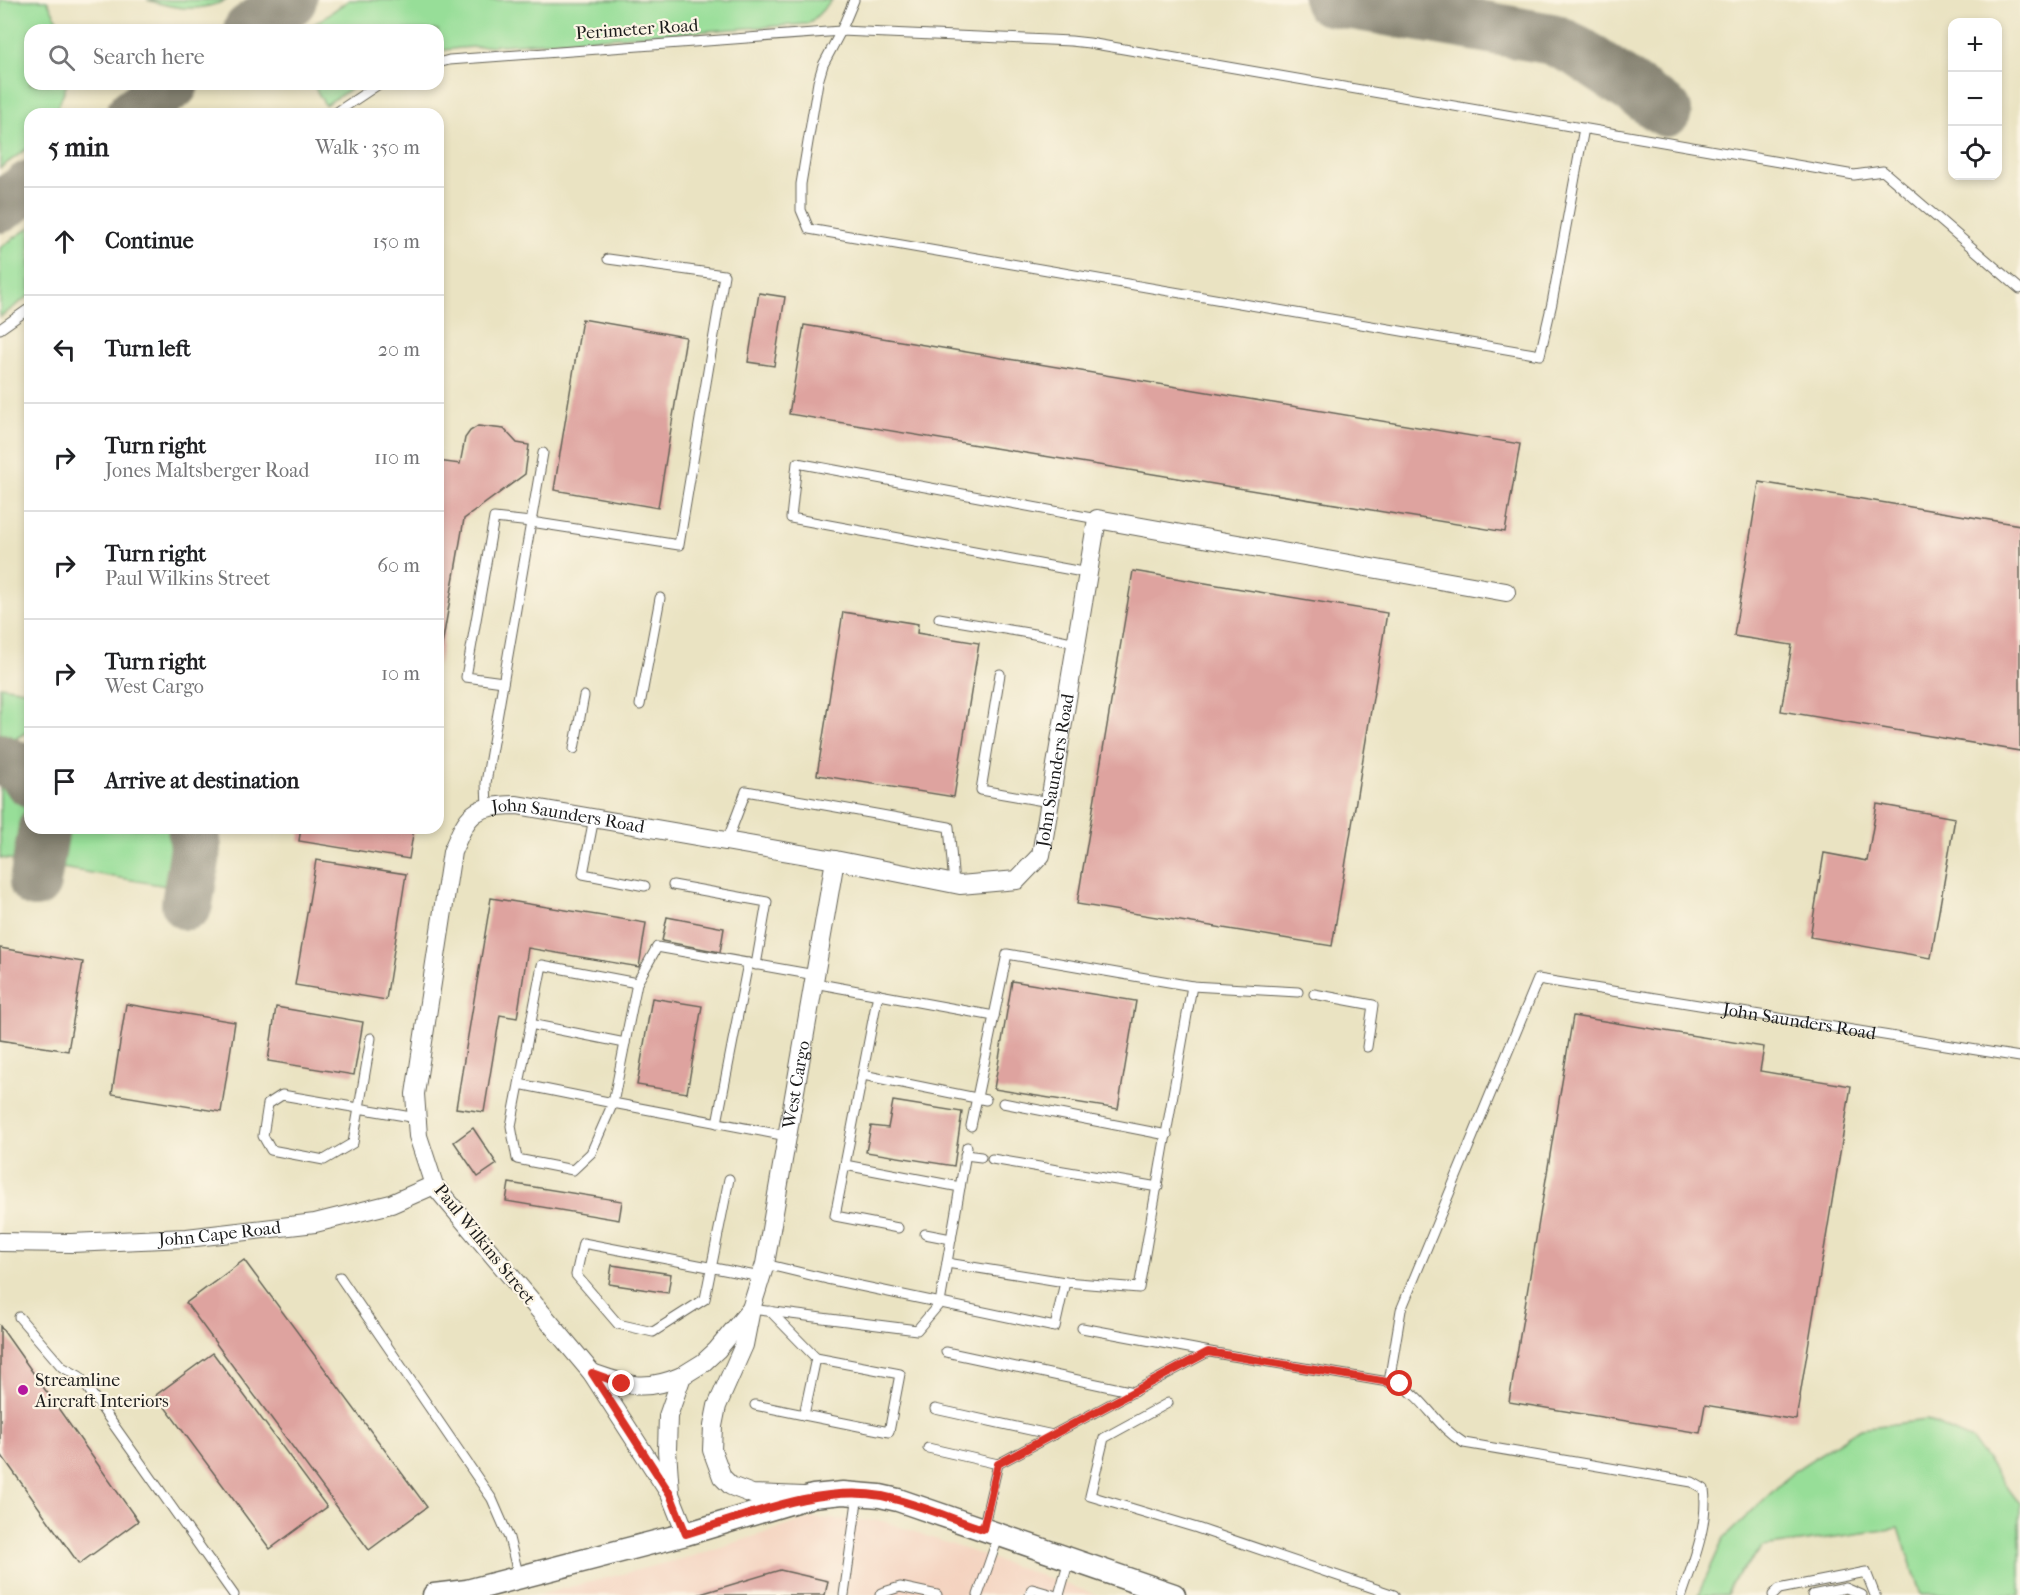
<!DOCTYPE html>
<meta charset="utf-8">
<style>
:root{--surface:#fff;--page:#f2f2f2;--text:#202124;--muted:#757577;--line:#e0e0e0}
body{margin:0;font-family:"IM FELL French Canon",serif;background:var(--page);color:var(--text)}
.controls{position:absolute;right:18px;top:18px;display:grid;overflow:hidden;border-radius:12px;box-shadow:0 3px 9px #0003}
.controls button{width:54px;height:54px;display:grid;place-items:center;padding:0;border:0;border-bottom:2px solid var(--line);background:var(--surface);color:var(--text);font:30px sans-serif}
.stop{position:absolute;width:18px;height:18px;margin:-14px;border:4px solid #d93025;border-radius:50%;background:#fff}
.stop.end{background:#d93025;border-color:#fff;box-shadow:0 2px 6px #0008}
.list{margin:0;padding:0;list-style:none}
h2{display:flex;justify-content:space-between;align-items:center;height:78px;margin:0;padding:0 24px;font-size:26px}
h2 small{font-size:20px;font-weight:400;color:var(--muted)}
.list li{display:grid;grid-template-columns:39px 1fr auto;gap:18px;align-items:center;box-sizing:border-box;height:108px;padding:0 24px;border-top:2px solid var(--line)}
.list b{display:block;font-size:22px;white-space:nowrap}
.list p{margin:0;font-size:20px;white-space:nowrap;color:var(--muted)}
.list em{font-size:20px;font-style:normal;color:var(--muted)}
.icon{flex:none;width:33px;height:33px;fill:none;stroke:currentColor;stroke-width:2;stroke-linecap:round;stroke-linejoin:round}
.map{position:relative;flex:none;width:2020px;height:1595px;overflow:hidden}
.search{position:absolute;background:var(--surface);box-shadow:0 3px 9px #0003;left:24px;top:24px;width:420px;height:66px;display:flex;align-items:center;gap:15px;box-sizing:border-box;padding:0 21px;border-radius:18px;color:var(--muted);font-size:22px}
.panel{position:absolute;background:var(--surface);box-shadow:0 3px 9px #0003;left:24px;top:108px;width:420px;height:726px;border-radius:18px}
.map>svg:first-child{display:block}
.built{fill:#f4d3c0}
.green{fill:#97de98;stroke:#5a7d5a;stroke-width:1.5}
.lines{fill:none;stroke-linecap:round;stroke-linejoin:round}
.taxiway{stroke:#83806f;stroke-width:52}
.building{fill:#dea39f}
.service-casing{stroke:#646256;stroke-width:11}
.minor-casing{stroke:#646256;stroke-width:20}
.tertiary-casing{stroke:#646256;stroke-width:25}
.service{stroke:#fff;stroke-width:9}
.minor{stroke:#fff;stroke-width:18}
.tertiary{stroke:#fff;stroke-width:22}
.route{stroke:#d93025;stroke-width:8}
.poi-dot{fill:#b5179e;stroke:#fcf5e5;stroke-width:2}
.labels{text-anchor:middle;stroke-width:4.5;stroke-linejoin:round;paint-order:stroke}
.street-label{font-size:18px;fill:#1c1c1c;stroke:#fcf5e5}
.poi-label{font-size:18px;fill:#1c1c1c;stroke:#fcf5e5;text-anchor:start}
</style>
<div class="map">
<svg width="2020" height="1595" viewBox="0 0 2020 1595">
<rect width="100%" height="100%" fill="#fcf5e5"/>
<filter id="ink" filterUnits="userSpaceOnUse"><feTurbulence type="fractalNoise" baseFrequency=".0167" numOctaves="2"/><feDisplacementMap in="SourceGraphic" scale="12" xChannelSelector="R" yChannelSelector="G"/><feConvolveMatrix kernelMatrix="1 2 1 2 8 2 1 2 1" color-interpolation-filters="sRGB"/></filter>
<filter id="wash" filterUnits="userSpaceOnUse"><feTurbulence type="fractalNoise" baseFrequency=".008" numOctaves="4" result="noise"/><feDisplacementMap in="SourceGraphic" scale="24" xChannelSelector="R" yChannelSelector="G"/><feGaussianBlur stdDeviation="1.35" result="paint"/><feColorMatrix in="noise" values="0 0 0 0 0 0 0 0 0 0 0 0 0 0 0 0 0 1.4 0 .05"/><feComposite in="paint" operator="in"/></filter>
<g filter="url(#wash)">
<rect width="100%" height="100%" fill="#eae3c2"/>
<polygon class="built" points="811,1518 883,1521 1097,1595 538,1595 693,1556"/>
<g class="green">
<polygon points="0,0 47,0 62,30 30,30 30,84 67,84 55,114 30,114 29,147 0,168"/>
<path d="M147,0H227C196,13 178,9 147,0Z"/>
<polygon points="349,0 832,0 815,18 807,24 460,48 438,51 438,30 314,30 312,26"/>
<polygon points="313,84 359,84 325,105"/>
<polygon points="30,227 30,295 0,317 0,248"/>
<polygon points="0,686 30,691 30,730 15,739 0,742"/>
<path d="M0,778C35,798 26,829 21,861L0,858Z"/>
<path d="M61,828H175C184,845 177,869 172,887L56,867Z"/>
<polygon points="1927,1420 1972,1440 2020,1504 2020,1595 1921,1595 1899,1528 1763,1547 1732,1582 1727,1595 1698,1595 1724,1538 1794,1471 1860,1428"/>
</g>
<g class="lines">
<g class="taxiway">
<polyline points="1329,0 1552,39 1577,51 1666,111"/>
<polyline points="249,30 291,0"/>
<polyline points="132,114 173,84"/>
<polyline points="0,207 30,186"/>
<polyline points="0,759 17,767 30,781"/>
<polyline points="35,882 44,828"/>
<polyline points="187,904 196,848 193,828"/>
</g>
</g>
<g id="blocks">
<g class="building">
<polygon points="759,293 785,297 774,366 748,362"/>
<polygon points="582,319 686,337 658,508 554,490"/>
<polygon points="804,325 1520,444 1505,532 789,414"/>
<polygon points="478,426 504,429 517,443 529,445 525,474 464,519 438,668 438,461 460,464 465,438 470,431"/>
<polygon points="1759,482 2020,525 2020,751 1781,711 1792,645 1734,636"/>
<polygon points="1133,571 1387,613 1332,946 1077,904"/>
<polygon points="843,612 918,624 917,633 979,643 954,797 817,775"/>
<polygon points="1877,804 1955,818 1931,958 1810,937 1824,853 1867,861"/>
<polygon points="301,828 414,828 409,859 299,841"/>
<polygon points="316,860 406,874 386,1000 295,985"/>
<polygon points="491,898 646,923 639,967 528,948 517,1018 500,1015 484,1112 456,1108"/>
<polygon points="667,917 724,928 720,952 662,941"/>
<polygon points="0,948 83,962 68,1051 0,1040"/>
<polygon points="1012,981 1136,1001 1118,1109 994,1089"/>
<polygon points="652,998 702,1006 687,1093 637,1085"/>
<polygon points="126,1004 235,1022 221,1112 112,1094"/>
<polygon points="276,1007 363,1022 354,1075 268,1061"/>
<polygon points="1573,1016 1764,1047 1760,1071 1851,1086 1796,1420 1705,1405 1700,1433 1509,1402"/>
<polygon points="893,1101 962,1112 954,1166 866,1152 871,1126 888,1128"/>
<polygon points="473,1128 497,1164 478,1177 454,1142"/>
<polygon points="509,1183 622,1201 619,1220 506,1201"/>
<polygon points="244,1260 427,1507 369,1550 186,1303"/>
<polygon points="612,1265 671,1274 668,1293 609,1284"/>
<polygon points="0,1326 138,1521 79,1564 0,1453"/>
<polygon points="213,1353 327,1507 270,1549 156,1395"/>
<polygon points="780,1570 828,1581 825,1595 697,1595"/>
</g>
</g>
</g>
<g filter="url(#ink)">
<use href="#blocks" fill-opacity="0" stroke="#646256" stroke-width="1.5"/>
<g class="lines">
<defs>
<g id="service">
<polyline points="438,63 449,60 841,31 854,0"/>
<polyline points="334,114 379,84"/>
<polyline points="1584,128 1552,303 1540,355 809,229 801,210 801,184 818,82 823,65 841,31 1071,41 1089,43 1854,175 1883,171 2020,289"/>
<polyline points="0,329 30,308"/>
<polyline points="1088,573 791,518 797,463 1097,519"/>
<polyline points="939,618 1034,634 1076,643"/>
<polyline points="1000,674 981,790 1049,802"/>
<polyline points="503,682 466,677 494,518 531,522 679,545 724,275 608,259"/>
<polyline points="640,705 660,598"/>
<polyline points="574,749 584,696"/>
<polyline points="487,807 486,783 489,765 543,453"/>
<polyline points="594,818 583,874 645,886"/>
<polyline points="727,841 746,791 949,827 954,884"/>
<polyline points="673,885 767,902 756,965"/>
<polyline points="814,983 994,1016 971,1126"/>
<polyline points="1192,986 1298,992"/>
<polyline points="878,994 835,1216 898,1228"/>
<polyline points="1314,994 1373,1005 1367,1047"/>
<polyline points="530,1024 625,1043"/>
<polyline points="371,1038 353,1143 324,1160 271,1150 263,1136 268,1104 282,1095 417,1118"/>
<polyline points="863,1075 986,1100"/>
<polyline points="519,1084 613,1103 591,1153 573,1170 517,1159 511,1126 542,965 637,983"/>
<polyline points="1003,1103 1167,1135"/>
<polyline points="717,1123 748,963"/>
<polyline points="787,1136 613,1103 637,983 657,947 815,975"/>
<polyline points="965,1155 981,1157"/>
<polyline points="992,1159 1158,1187"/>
<polyline points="845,1165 960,1187"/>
<polyline points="729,1179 705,1299 653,1332 618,1324 576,1275 583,1243 761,1277"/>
<polyline points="925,1234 951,1239"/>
<polyline points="947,1263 1065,1282"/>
<polyline points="765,1264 827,1279 1055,1327 1065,1282 1139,1288 1192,986 1007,954 994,1016"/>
<polyline points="340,1277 492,1499 509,1538 519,1577"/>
<polyline points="751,1309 917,1330 940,1303 967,1147"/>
<polyline points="770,1311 816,1358"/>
<polyline points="19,1317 62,1367 79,1376 234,1595"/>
<path d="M1082,1328L1221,1354L1400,1384C1426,1400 1437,1427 1464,1443L1692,1482L1704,1489C1709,1525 1693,1562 1682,1595"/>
<polyline points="946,1352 1134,1392"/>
<polygon points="816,1358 900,1374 889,1432 804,1415"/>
<path id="s1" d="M1389,1382L1401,1310L1538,979L2020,1057"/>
<polyline points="1168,1403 1104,1438 1090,1496 1197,1528 1394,1595"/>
<polyline points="755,1405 804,1415"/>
<polyline points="935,1409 1053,1435"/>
<polyline points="928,1448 998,1464"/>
<polyline points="983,1529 998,1464 1208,1352"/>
<polyline points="844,1595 858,1494"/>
<polyline points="880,1595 881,1593 900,1587 937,1595"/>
<polyline points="978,1595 999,1535"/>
<polyline points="1030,1595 1032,1589 1053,1595"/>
<polyline points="1059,1595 1069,1560"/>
<polyline points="1773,1595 1779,1589 1866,1572 1875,1595"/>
<polyline points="1812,1595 1846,1588 1862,1595"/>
</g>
<g id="minor">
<path id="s2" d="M0,1242L71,1243L187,1238L315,1223L391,1204L434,1185"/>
<path d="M592,1373C629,1386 645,1392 682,1376"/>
<polyline points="670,1492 667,1450 668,1416 682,1376 703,1363 717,1350 751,1309"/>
<path id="s3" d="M803,1496L752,1494L731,1486L722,1477L712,1450L713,1426L717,1406L744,1345L751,1309L765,1264L835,860"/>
<path id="s4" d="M686,1534L670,1494L592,1373L434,1185L418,1136L415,1094L452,852C469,812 472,806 517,805L835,860L960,885L1017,880L1041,855L1097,519L1506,592"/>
</g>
<polyline id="tertiary" points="434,1595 467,1591 686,1534 813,1496 843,1493 880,1496 898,1500 1174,1595"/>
</defs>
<use href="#service" class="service-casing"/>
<use href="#minor" class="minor-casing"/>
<use href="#tertiary" class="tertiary-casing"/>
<use href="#service" class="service"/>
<use href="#minor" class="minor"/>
<use href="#tertiary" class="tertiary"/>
</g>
</g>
<g class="lines" filter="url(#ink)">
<path class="route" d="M622,1384L592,1373L670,1494L686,1534C746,1516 821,1484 882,1496C916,1503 950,1518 983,1529L998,1464L1208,1352L1400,1384"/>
</g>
<circle class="poi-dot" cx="23" cy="1390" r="6"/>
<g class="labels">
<g class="street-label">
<text transform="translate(637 29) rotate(-4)" y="6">Perimeter Road</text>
<text dy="6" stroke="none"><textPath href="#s4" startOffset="1488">John Saunders Road</textPath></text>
<text dy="6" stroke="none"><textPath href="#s4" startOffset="912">John Saunders Road</textPath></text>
<text dy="6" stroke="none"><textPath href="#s1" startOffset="696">John Saunders Road</textPath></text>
<text dy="6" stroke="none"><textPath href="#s3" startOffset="492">West Cargo</textPath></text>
<text dy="6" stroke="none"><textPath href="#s2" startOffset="220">John Cape Road</textPath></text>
<text transform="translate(485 1244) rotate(51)" y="6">Paul Wilkins Street</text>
</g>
<g class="poi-label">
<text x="35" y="1386">Streamline<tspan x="35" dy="21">Aircraft Interiors</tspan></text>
</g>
</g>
</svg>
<div class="controls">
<button>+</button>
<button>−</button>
<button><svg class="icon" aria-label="locate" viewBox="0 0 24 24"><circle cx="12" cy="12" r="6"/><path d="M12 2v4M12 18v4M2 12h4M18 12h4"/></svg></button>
</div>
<div class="stop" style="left:1400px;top:1384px"></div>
<div class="stop end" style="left:622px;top:1384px"></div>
<div class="search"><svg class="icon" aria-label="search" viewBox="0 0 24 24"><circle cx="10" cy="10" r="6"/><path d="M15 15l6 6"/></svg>Search here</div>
<section class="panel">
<h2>5 min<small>Walk · 350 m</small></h2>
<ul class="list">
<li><svg class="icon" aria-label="ahead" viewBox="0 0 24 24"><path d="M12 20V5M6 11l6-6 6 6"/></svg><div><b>Continue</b></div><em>150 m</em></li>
<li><svg class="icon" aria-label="left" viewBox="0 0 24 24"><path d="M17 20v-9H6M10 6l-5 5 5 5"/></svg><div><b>Turn left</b></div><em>20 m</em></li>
<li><svg class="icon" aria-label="right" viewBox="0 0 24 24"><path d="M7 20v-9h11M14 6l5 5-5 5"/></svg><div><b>Turn right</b><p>Jones Maltsberger Road</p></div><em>110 m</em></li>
<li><svg class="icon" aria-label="right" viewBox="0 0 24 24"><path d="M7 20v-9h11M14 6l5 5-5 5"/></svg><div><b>Turn right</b><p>Paul Wilkins Street</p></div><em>60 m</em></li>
<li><svg class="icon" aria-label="right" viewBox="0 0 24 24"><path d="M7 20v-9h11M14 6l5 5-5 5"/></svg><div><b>Turn right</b><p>West Cargo</p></div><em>10 m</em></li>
<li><svg class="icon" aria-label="arrive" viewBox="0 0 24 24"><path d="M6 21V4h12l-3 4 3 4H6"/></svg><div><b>Arrive at destination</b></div></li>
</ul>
</section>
</div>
